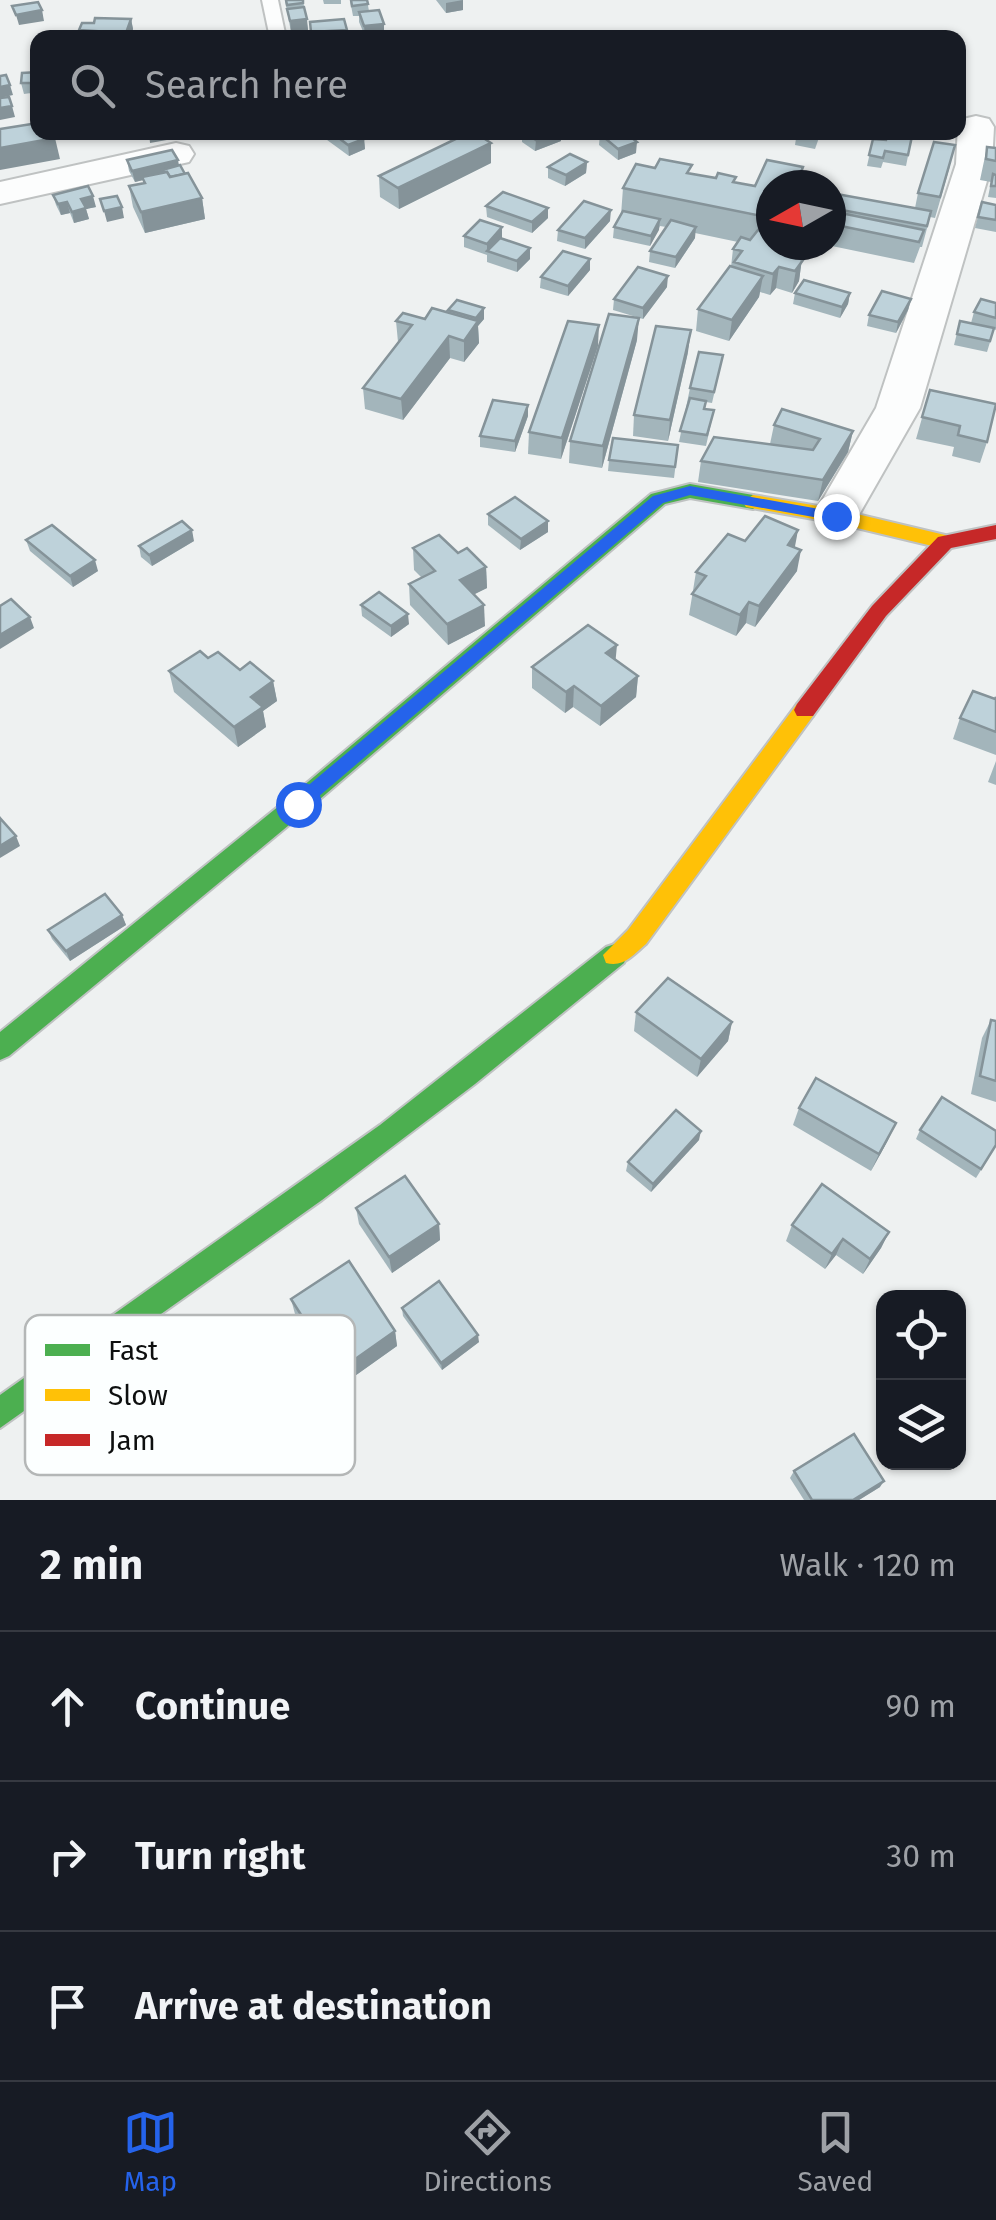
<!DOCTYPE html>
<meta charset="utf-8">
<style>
:root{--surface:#171b24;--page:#20242c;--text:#f1f3f6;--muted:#9ea1a6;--line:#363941;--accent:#2563eb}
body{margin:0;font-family:"Fira Sans",sans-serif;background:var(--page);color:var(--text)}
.controls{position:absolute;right:30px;bottom:30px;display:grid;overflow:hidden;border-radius:20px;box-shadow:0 2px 8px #0004}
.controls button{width:90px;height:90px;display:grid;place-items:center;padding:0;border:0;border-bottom:2px solid var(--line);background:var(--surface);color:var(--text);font:50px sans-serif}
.compass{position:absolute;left:756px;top:170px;width:90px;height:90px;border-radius:50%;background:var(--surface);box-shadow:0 2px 8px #0004;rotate:261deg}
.stop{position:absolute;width:30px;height:30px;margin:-22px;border:8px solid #2563eb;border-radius:50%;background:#fff}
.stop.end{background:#2563eb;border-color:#fff;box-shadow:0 2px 10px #0008}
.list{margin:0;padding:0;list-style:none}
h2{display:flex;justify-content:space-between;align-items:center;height:130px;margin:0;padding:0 40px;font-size:42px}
h2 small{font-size:32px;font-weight:400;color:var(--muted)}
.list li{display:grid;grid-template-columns:65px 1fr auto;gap:30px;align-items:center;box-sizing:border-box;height:150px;padding:0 40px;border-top:2px solid var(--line)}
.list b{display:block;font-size:38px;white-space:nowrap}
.list em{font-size:32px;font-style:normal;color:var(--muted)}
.icon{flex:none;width:55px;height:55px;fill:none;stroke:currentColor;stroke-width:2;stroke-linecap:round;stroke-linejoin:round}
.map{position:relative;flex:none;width:996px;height:1500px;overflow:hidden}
.search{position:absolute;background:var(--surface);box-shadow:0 2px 8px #0004;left:30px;right:30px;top:30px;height:110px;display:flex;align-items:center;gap:25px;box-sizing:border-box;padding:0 35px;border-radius:20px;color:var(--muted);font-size:38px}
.sheet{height:580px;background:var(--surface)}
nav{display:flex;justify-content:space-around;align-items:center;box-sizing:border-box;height:140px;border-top:2px solid var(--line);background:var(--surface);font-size:28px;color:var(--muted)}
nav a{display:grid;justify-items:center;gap:5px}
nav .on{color:var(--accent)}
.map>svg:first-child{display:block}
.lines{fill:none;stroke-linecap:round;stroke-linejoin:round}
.lane-casing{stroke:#bfc2c2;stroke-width:4}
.street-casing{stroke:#bfc2c2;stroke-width:4}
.fast-casing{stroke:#bfc2c2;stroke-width:4}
.slow-casing{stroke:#bfc2c2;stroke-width:4}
.jam-casing{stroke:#bfc2c2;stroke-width:4}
.lane{fill:#fcfdfd;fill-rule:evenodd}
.street{fill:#fcfdfd;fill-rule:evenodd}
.fast{fill:#4caf50;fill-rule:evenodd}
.slow{fill:#ffc107;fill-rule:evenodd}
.jam{fill:#c62828;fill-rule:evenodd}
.wall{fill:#a3b5bb}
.shaded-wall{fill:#859399}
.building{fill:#bed2da;stroke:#859399;stroke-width:2.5}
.route{fill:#2563eb}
.key{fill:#fcffff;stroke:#b4b7b7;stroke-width:2.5}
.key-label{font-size:28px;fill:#0d0f0f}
</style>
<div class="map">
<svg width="996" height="1500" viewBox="0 0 996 1500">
<rect width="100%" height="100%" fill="#eef1f1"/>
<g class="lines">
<defs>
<polygon id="lane" points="262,0 278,0 286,38 270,38"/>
<g id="street">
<polygon points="976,116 989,119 994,127 992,164 920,408 852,527 836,532 820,527 813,516 876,408 956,164 958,126 963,119"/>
<polygon points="176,143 189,146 194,154 189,162 0,204 0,182"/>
</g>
<g id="fast">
<polygon points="690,484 753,495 763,502 753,509 690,498 665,504 306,811 9,1056 0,1060 0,1032 290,797 651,494"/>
<polygon points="615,944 624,947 627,955 624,963 475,1084 322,1200 0,1428 0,1395 380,1125 606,947"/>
</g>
<g id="slow">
<polygon points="753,495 836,509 945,535 955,542 945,549 836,523 746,507 743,502"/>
<path d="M805,702L813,704L816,710L813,716L646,944C633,955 623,968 606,963L603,955L628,930L797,704Z"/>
</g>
<polygon id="jam" points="996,525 996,539 951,548 886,616 813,716 797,716 794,710 797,704 872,606 938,537"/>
</defs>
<use href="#lane" class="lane-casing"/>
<use href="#street" class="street-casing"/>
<use href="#fast" class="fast-casing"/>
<use href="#slow" class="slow-casing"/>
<use href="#jam" class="jam-casing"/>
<use href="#lane" class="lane"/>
<use href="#street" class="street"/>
<use href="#fast" class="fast"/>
<use href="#slow" class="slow"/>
<use href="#jam" class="jam"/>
</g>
<g class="wall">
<polygon points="285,0 303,0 308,30 291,32"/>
<polygon points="323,0 341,0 341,4 324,4"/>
<polygon points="350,0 367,0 369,11 384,34 365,36 359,22 359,16 353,16"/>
<polygon points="436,0 463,0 463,10 446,13"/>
<polygon points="131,19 133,29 130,38 81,38 79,30 94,23"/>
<polygon points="310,22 347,30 347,38 312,38"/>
<polygon points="38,72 38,102 33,103 31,93 24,94 21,83"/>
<polygon points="323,132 356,132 364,139 365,149 349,156 323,137"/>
<polygon points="522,132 561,132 561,141 535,151 522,142"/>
<polygon points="797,132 821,132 815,149 795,145"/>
<polygon points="905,132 938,132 935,138"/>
<polygon points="600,134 636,153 618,160 599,145"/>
<polygon points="912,136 906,166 883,162 881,168 867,166 873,139 886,140"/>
<polygon points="491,143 491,163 399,209 380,197 379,176"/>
<polygon points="987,147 996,148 996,198 988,197 991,182 980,180"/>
<polygon points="127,160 179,166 202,198 205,219 145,233 133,207 129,186 143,183 143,180 135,182 129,171"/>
<polygon points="587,162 586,173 565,186 548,178 548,167"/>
<polygon points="950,166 935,218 930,217 922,247 920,247 914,263 827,245 831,245 831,193 915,208 918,193"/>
<polygon points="691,174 755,186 771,185 771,245 798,245 797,249 803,251 799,281 792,293 776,288 770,295 760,292 759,297 729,341 696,331 698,309 731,267 733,249 738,242 695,233 695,238 675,268 649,262 650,251 666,227 660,226 650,246 613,238 614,227 621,215 623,188"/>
<polygon points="53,195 96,207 86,209 89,219 74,223 70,213 61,215 56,205"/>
<polygon points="982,202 996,205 996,232 975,228"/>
<polygon points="486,206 548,218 532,233 487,217"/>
<polygon points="610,221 585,249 557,241 558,230"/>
<polygon points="502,227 502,238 530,248 530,259 517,272 487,262 487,255 464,247 464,236"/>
<polygon points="590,259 590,270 568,296 540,288 541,277"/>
<polygon points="667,287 643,319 613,310 614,299"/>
<polygon points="795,293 850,293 848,304 840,318 793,304"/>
<polygon points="911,299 908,310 896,333 867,326 869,315"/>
<polygon points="996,303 996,330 994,329 987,352 954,345 960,321 971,323 974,312"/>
<polygon points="484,308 484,319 478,326 479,343 464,362 450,358 403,420 365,409 363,388 398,342 396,321 425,319 448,313 448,310"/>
<polygon points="637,340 602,468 569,463 570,441"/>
<polygon points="598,346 561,459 528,454 529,432"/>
<polygon points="688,352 668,441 633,436 634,415"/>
<polygon points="723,355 712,403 706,402 705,409 714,410 706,446 679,442 690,388"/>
<polygon points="930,390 987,442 980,463 952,456 954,447 916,439"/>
<polygon points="528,405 528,416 515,452 480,447 480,436"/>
<polygon points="774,425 853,431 848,452 818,501 698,482 701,461 770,444"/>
<polygon points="678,445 674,478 608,471 609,460"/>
<polygon points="488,514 548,521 548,532 520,550 488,525"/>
<polygon points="26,540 98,571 73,587 30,551"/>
<polygon points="194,541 152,566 141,557 139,546"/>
<polygon points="745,541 795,548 797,571 755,627 746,623 736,636 689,615 696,572"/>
<polygon points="413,548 458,553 486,567 487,588 474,594 485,626 448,645 410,605 409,584 422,578 414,570"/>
<polygon points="361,605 409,624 391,637 362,616"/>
<polygon points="208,658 273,681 277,701 263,711 266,727 238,747 174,692 169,671"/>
<polygon points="615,660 638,676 636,697 600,726 573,707 565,713 532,688 532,667"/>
<polygon points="996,697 996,755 953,739 960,718"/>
<polygon points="996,761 996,785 988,782"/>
<polygon points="122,915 126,925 70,961 52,939 48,930"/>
<polygon points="636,1012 732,1022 728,1041 697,1077 634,1031"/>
<polygon points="991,1020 996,1021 996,1102 971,1094 982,1038"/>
<polygon points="799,1108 888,1140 871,1171 793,1125"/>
<polygon points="920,1130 996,1146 976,1178 916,1139"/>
<polygon points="699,1140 651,1192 626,1171 628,1162"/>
<polygon points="356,1208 439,1224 440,1240 392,1273 359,1224"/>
<polygon points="792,1225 889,1232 881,1248 863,1274 836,1255 825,1269 786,1241"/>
<polygon points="291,1299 395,1331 397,1346 321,1400 303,1371 298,1357 315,1345 295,1314"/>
<polygon points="402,1308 479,1342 442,1370 403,1316"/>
<polygon points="794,1471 880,1487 859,1500 804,1500 790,1478"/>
</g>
<g class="shaded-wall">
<polygon points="463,0 463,10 446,13 446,3"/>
<polygon points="42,10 44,21 19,25 16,15"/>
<polygon points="131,19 133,29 130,38 127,38 126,33"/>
<polygon points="307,19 308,30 291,32 290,21"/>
<polygon points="384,24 384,34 365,36 364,26"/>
<polygon points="10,85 13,95 0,98 0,87"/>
<polygon points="12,106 15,117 0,120 0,108"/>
<polygon points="149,132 178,132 178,138 150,143"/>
<polygon points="555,132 561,132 561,141 535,151 536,140"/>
<polygon points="55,138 60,159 0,170 0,148"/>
<polygon points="364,139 365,149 349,156 348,145"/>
<polygon points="637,142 636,153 618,160 618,149"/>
<polygon points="491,143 491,163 399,209 398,188"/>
<polygon points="178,160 180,171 135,182 132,171"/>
<polygon points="587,162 586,173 565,186 566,175"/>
<polygon points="93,196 96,207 86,209 89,219 74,223 72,212 81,199"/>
<polygon points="202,198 205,219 145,233 141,212"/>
<polygon points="67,202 70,213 61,215 58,204"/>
<polygon points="122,207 124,218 107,222 104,211"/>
<polygon points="548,208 548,218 532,233 532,222"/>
<polygon points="611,210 610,221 585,249 585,238"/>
<polygon points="660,219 659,230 650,246 651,236"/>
<polygon points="502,227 502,238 487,251 487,244"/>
<polygon points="696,227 695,238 675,268 676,257"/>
<polygon points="530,248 530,259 517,272 517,261"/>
<polygon points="803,251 799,281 792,293 798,258"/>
<polygon points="590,259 590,270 568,296 568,286"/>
<polygon points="779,267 776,288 770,295 773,274"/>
<polygon points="668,276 667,287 643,319 643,308"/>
<polygon points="763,276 759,297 729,341 732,320"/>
<polygon points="850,293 848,304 840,318 842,307"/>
<polygon points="911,299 908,310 896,333 898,322"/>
<polygon points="484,308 484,319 478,326 479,343 464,362 464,341 476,324 476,318"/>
<polygon points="639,318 637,340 602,468 603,446"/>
<polygon points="599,325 598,346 561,459 562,438"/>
<polygon points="691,330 688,352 668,441 670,420"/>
<polygon points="449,336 450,358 403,420 401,399"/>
<polygon points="528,405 528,416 515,452 515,441"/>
<polygon points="853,431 848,452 818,501 823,480"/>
<polygon points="548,521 548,532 520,550 521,539"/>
<polygon points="192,530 194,541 152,566 149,555"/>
<polygon points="798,530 794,552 788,545"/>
<polygon points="801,550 797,571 755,627 759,606"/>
<polygon points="95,560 98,571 73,587 70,576"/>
<polygon points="486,567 487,588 461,601 460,580"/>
<polygon points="749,602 746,623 736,636 740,615"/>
<polygon points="484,605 485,626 448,645 447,624"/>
<polygon points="408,614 409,624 391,637 391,626"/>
<polygon points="30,617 34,628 0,649 0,635"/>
<polygon points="617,645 615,666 606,653"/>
<polygon points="638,676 636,697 600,726 601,706"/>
<polygon points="273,681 277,701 263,711 266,727 238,747 234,727 251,697"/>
<polygon points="574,686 573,707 565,713 566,692"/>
<polygon points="16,836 20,846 0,858 0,846"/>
<polygon points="122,915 126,925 70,961 66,951"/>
<polygon points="732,1022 728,1041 697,1077 701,1059"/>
<polygon points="896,1123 888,1140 871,1171 879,1154"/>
<polygon points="701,1131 699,1140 651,1192 653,1184"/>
<polygon points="439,1224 440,1240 392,1273 389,1257"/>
<polygon points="889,1232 881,1248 863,1274 870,1259"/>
<polygon points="843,1239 836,1255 825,1269 832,1254"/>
<polygon points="395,1331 397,1346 321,1400 317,1386"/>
<polygon points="478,1335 479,1342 442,1370 441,1363"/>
<polygon points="884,1481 880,1487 859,1500 853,1500"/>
</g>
<g class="building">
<polygon points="286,0 303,0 303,3 287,5"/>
<polygon points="351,0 367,0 368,4 352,6"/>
<polygon points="38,2 42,10 16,15 12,6"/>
<polygon points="304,7 307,19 290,21 287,9"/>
<polygon points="379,10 384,24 364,26 359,12"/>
<polygon points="95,18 131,19 126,33 79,30 82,23 94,23"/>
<polygon points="344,19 347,30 311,32 310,22"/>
<polygon points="38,72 38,91 31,92 31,83 21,83 22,73"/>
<polygon points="6,75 10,85 0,87 0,76"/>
<polygon points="9,97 12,106 0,108 0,98"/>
<polygon points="38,123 38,132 54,132 55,138 0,148 0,129"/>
<polygon points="331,132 356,132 364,139 348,145"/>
<polygon points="470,132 474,132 491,143 398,188 379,176"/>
<polygon points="524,132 555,132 536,140"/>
<polygon points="605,132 625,132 637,142 618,149 600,134"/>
<polygon points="797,132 819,132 817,138 796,135"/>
<polygon points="887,133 912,136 908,155 885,151 883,158 869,155 873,139 886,140"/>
<polygon points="934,142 955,145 940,197 918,193"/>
<polygon points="987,147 996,148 996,161 986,159"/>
<polygon points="172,150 178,160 132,171 127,160"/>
<polygon points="570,154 587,162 566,175 548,167"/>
<polygon points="660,159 692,165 687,173 716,178 718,173 736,177 733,182 755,186 767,160 803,167 796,185 771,185 771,218 623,188 636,164 655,168"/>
<polygon points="180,165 185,174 170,177 167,172 163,172 162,170"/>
<polygon points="167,172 170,177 188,173 202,198 141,212 129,186 145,183 142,177"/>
<polygon points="993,174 996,175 996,186 991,186"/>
<polygon points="88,186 93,196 81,199 86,208 72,212 67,202 58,204 53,195"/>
<polygon points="503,192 548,208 532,222 486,206"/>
<polygon points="831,193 931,211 927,226 831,208"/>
<polygon points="117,196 122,207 104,211 100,199"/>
<polygon points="584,201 611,210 585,238 558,230"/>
<polygon points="982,202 996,205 996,220 978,217"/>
<polygon points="623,211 660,219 651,236 614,227"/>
<polygon points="831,211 924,230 919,242 831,224"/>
<polygon points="480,220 502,227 487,244 464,236"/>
<polygon points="671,220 696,227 676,257 650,251"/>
<polygon points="758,230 771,234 771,245 796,245 794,248 803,251 798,258 803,260 795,271 779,267 773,274 734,262 742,251 733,249 741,237 750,240"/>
<polygon points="500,238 530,248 517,261 487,251"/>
<polygon points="563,251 590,259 568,286 541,277"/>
<polygon points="730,266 763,276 732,320 698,309"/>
<polygon points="638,267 668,276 643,308 614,299"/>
<polygon points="804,280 850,293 842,307 795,293"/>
<polygon points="882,291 911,299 898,322 869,315"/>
<polygon points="981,299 996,303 996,318 974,312"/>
<polygon points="457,300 484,308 476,318 448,310"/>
<polygon points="432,308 478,321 464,341 449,336 401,399 363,388 412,325 396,321 403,313 425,319"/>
<polygon points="609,314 639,318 603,446 570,441"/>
<polygon points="568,321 599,325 562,438 529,432"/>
<polygon points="960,321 994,328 990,341 957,334"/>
<polygon points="656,326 691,330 670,420 634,415"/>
<polygon points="699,352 723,355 714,392 690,388"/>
<polygon points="930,390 996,404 987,442 958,435 960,426 922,417"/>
<polygon points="690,398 706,401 704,409 714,410 707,435 680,431"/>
<polygon points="493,400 528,405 515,441 480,436"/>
<polygon points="782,409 853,431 823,480 701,461 714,437 813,450 820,439 774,425"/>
<polygon points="613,438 678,445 675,467 609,460"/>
<polygon points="515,497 548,521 521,539 488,514"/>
<polygon points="765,516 798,530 788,545 801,550 759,606 749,602 740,615 692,594 706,576 696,572 728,534 745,541"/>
<polygon points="182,521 192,530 149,555 139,546"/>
<polygon points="52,525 95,560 70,576 26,540"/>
<polygon points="439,535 458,553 467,548 486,567 460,580 484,605 447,624 409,584 435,571 413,548"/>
<polygon points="379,592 408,614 391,626 361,605"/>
<polygon points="11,599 30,617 0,635 0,606"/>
<polygon points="588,625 617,645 606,653 638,676 601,706 574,686 566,692 532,667"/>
<polygon points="200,651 208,658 218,652 240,670 250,662 273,681 251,697 263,707 234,727 169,671"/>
<polygon points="973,691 995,699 996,697 996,732 960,718"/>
<polygon points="0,818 16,836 0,846"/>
<polygon points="105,894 122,915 66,951 48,930"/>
<polygon points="668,978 732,1022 701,1059 636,1012"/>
<polygon points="991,1020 996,1021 996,1081 980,1076"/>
<polygon points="816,1078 896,1123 879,1154 799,1108"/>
<polygon points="942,1097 996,1131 996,1145 981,1169 920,1130"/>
<polygon points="676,1110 701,1131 653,1184 628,1162"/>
<polygon points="405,1176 439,1224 389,1257 356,1208"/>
<polygon points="822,1184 889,1232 870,1259 843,1239 832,1254 792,1225"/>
<polygon points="349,1261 395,1331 317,1386 298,1357 319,1343 291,1299"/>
<polygon points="439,1281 478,1335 441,1363 402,1308"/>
<polygon points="854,1434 884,1481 853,1500 812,1500 794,1471"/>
</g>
<polygon class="route" points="690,486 836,512 843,516 836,521 690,495 663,503 304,809 292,809 292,799 653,496"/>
<rect x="25" y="1315" width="330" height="160" rx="15" class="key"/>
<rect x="45" y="1344" width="45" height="12" fill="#4caf50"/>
<rect x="45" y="1389" width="45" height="12" fill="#ffc107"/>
<rect x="45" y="1434" width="45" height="12" fill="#c62828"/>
<g class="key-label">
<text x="108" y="1360">Fast</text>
<text x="108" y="1405">Slow</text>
<text x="108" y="1450">Jam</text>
</g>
</svg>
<div class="controls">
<button><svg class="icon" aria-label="locate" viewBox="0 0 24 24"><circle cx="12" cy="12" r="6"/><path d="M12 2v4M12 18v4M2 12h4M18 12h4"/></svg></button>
<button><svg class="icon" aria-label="layers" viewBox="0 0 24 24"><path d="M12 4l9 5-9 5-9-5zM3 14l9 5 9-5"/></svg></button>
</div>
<svg class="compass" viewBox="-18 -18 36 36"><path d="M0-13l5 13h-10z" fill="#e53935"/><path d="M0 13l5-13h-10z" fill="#9ea1a6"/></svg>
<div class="stop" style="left:298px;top:804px"></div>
<div class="stop end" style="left:836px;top:516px"></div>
<div class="search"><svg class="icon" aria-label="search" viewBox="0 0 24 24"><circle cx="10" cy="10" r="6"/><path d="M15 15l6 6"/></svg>Search here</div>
</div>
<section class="sheet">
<h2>2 min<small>Walk · 120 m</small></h2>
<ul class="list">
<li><svg class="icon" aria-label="ahead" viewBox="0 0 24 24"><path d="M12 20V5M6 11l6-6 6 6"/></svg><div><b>Continue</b></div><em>90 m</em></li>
<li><svg class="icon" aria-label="right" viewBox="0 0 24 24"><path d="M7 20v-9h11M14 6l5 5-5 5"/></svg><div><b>Turn right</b></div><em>30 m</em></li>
<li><svg class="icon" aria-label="arrive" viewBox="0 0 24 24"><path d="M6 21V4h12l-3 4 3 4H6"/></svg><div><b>Arrive at destination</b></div></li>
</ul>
</section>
<nav>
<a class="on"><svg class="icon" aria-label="map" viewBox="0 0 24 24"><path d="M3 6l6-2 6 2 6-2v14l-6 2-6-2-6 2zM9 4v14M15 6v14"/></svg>Map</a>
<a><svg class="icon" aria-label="directions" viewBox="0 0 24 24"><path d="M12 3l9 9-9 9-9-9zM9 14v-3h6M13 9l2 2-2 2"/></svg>Directions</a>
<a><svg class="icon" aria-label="saved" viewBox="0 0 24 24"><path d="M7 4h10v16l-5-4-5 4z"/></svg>Saved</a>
</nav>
